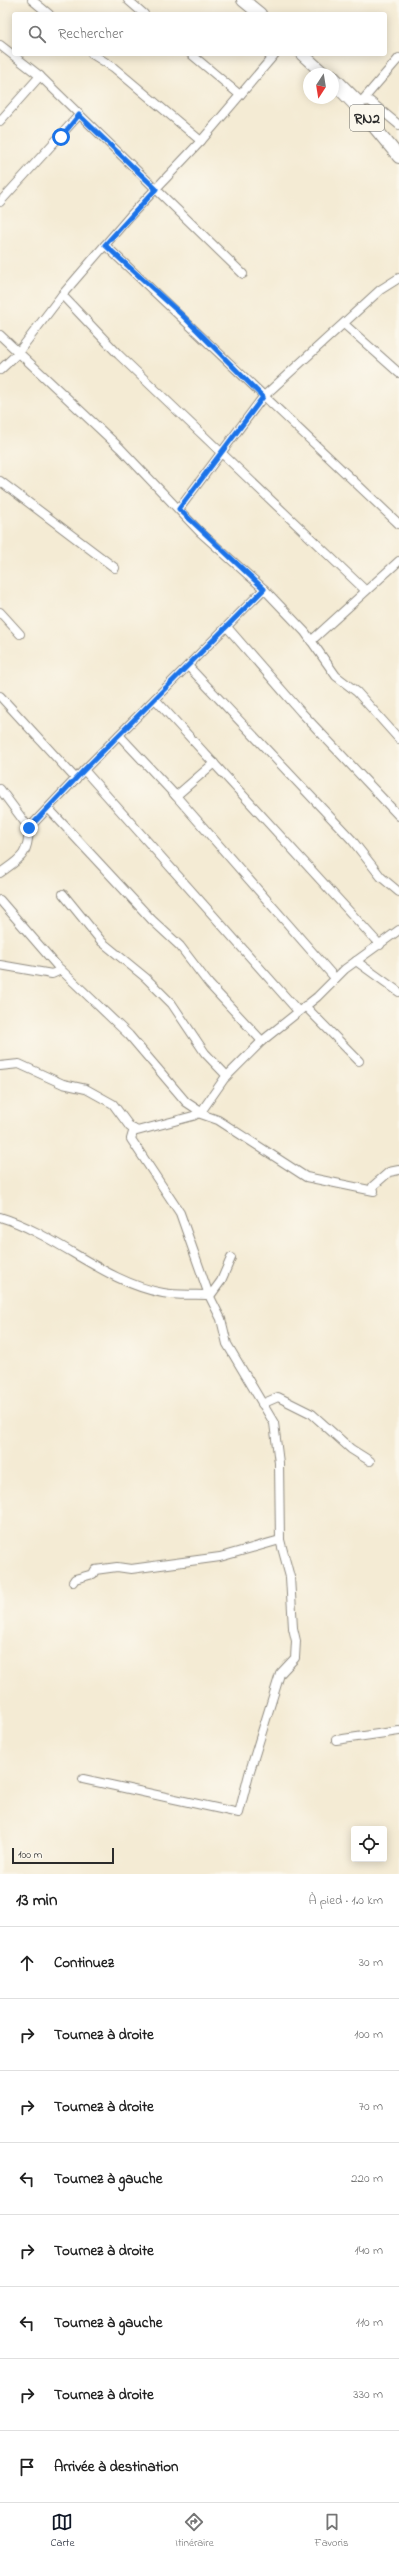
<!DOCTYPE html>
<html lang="fr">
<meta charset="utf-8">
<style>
:root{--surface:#fff;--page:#f2f2f2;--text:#222;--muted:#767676;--line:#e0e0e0;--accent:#111827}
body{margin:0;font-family:"Indie Flower",sans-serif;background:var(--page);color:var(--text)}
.controls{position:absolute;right:12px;bottom:12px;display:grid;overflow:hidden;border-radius:4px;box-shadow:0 2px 10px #0003}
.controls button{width:36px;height:36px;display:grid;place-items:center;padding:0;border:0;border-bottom:1px solid var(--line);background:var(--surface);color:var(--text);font:20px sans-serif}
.compass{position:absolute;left:303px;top:68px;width:36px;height:36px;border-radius:50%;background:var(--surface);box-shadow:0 2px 10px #0003;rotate:192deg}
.scale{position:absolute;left:12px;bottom:10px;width:102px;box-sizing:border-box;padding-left:4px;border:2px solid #2b2b2b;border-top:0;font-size:11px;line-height:14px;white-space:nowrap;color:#2b2b2b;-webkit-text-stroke:3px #fbf7ec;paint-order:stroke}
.stop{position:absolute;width:12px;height:12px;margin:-9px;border:3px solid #1a73e8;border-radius:50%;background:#fff}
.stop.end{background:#1a73e8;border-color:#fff;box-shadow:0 1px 4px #0008}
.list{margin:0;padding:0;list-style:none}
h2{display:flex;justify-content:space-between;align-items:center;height:52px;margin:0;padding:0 16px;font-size:17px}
h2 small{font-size:13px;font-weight:400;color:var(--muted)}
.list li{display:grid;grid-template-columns:26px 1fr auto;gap:12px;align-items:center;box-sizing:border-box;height:72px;padding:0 16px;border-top:1px solid var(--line)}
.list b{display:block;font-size:15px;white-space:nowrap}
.list em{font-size:13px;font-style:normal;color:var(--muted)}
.icon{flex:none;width:22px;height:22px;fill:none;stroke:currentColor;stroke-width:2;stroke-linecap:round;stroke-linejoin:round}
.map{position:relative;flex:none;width:399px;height:1874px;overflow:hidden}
.search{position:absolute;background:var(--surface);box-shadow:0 2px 10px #0003;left:12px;right:12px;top:12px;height:44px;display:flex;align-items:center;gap:10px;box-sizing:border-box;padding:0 14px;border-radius:4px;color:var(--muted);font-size:15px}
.sheet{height:628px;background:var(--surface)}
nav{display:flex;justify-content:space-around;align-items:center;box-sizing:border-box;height:56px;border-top:1px solid var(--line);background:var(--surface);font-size:11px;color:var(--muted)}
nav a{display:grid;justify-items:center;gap:2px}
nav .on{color:var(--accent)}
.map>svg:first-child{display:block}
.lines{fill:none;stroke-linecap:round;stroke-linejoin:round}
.minor-casing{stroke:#908b80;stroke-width:10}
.highway-casing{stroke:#908b80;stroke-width:14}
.minor{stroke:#fff;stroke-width:8}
.highway{stroke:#fff;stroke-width:12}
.route{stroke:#1a73e8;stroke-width:5}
.labels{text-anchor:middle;stroke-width:3.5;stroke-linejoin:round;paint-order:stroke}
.shield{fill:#fbf7ec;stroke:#696865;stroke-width:1}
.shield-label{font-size:15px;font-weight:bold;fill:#2b2b2b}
</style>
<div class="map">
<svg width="399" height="1874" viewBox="0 0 399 1874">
<rect width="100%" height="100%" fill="#fbf7ec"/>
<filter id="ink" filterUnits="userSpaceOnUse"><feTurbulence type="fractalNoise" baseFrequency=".025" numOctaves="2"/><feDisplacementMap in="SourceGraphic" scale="8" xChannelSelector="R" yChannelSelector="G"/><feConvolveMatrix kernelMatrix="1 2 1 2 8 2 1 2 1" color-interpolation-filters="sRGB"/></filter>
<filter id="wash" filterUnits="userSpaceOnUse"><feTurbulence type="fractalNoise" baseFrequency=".012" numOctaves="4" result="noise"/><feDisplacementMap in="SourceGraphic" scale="16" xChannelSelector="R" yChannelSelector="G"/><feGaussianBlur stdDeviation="0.9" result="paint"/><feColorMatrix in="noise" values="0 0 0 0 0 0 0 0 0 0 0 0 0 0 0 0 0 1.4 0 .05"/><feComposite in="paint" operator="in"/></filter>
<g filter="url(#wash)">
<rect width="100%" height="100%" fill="#f4ebd4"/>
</g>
<g filter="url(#ink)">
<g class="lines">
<defs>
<g id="minor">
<polyline points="32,0 49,14"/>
<polyline points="128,0 144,14"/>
<polyline points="0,45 40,76 243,274"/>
<polyline points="92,54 113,67 201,141"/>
<polyline points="191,54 240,95"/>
<polyline points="333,74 361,102 370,101 399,125"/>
<polyline points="361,102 399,58"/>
<polyline points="0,121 40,76"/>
<polyline points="0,202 79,115"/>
<polyline points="105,245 399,524"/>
<polyline points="62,295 119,355 365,590"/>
<polyline points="344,324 399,373"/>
<path d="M0,335L120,448L200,532L264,589L84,770L29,828C28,856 21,858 0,873"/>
<polyline points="0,370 17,354 62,295 130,216 201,141 275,54"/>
<polyline points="0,481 115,568"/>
<polyline points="179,509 263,397 380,290 399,278"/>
<polyline points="264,589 305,632 336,676 357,692 399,739"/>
<polyline points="0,612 20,634"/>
<polyline points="227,627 301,712 399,816"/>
<polyline points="311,641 399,561"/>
<polyline points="188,666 352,840 381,877 399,892"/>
<polyline points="0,696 76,779"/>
<polyline points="155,699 380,945"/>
<polyline points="119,735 176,796 335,978"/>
<polyline points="84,770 298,1011"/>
<polyline points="0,789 29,828"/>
<polyline points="176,796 214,763"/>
<polyline points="49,809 152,920 180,946 209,984 262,1041"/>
<polyline points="63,894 102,942 146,978 172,1004 205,1053 227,1076"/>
<polyline points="0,900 58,967 129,1035 186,1102 201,1112"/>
<polyline points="356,961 399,992"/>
<polyline points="0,965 52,974 61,970"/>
<polyline points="305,1006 359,1061"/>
<polyline points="0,1066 19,1064 63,1084 86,1089 113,1104 130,1127 137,1131 193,1116 201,1112 224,1079 262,1041 317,997 345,969 399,930"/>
<polyline points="198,1113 218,1120 306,1177 374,1191 373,1186 389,1172 399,1170"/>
<path d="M0,1217C56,1234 106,1283 163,1293C178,1296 194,1294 209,1295"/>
<polyline points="210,1296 221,1281 231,1258"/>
<polyline points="262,1404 278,1397 312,1414 351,1449 370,1461"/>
<polyline points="73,1582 75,1579 93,1574 95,1570 117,1567 131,1569 220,1557 280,1540"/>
<polyline points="336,1740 399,1731"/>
<polyline points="83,1779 239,1813 249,1774 280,1674 295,1658 296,1641 293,1628 290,1577 280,1540 279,1463 274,1423 227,1344 221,1319 209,1295 180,1213 131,1139 134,1129"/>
</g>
<g id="highway">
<polyline points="243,0 260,14"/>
<polyline points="302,54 324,74"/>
<polyline points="333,82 362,112 399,157"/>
</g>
</defs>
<use href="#minor" class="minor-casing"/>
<use href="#highway" class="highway-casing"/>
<use href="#minor" class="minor"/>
<use href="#highway" class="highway"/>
</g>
</g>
<g class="lines" filter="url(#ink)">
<polyline class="route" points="29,828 84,770 264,589 179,509 263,397 182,315 105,245 156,189 79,115 61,137"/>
</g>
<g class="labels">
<rect class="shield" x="350" y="105" width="34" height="26" rx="3"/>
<g class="shield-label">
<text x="367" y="123">RN2</text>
</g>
</g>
</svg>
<div class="controls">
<button><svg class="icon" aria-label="locate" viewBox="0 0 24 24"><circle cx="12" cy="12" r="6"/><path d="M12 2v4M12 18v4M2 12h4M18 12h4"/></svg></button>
</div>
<svg class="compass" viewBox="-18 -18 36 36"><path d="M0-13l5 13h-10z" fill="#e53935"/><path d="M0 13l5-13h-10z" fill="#767676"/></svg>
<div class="scale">100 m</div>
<div class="stop" style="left:61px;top:137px"></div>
<div class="stop end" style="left:29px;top:828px"></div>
<div class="search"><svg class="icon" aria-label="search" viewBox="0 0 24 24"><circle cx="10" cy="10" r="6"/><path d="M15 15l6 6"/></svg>Rechercher</div>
</div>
<section class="sheet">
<h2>13 min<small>À pied · 1.0 km</small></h2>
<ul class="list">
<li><svg class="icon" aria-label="ahead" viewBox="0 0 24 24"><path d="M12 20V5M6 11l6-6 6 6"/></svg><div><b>Continuez</b></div><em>30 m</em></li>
<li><svg class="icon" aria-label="right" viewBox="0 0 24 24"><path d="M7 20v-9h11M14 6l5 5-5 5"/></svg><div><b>Tournez à droite</b></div><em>100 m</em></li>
<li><svg class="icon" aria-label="right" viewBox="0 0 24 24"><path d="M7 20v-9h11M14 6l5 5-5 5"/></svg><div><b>Tournez à droite</b></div><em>70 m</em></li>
<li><svg class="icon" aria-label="left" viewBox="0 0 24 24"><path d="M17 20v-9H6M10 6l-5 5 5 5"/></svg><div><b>Tournez à gauche</b></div><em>220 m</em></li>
<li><svg class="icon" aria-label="right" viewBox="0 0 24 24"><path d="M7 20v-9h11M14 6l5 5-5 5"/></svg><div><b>Tournez à droite</b></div><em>140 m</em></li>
<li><svg class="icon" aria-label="left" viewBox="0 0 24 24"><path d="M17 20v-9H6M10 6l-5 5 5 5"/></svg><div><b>Tournez à gauche</b></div><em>110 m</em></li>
<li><svg class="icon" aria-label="right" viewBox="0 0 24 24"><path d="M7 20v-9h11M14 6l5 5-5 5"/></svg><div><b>Tournez à droite</b></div><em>330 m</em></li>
<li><svg class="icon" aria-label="arrive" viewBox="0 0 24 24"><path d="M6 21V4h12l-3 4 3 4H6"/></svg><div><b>Arrivée à destination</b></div></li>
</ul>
</section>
<nav>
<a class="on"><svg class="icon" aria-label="map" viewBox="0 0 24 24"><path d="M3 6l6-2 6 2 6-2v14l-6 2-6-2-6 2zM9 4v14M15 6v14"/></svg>Carte</a>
<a><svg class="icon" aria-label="directions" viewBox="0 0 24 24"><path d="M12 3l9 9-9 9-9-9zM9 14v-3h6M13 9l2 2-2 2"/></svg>Itinéraire</a>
<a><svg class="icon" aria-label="saved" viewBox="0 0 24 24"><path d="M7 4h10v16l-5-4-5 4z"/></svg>Favoris</a>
</nav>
